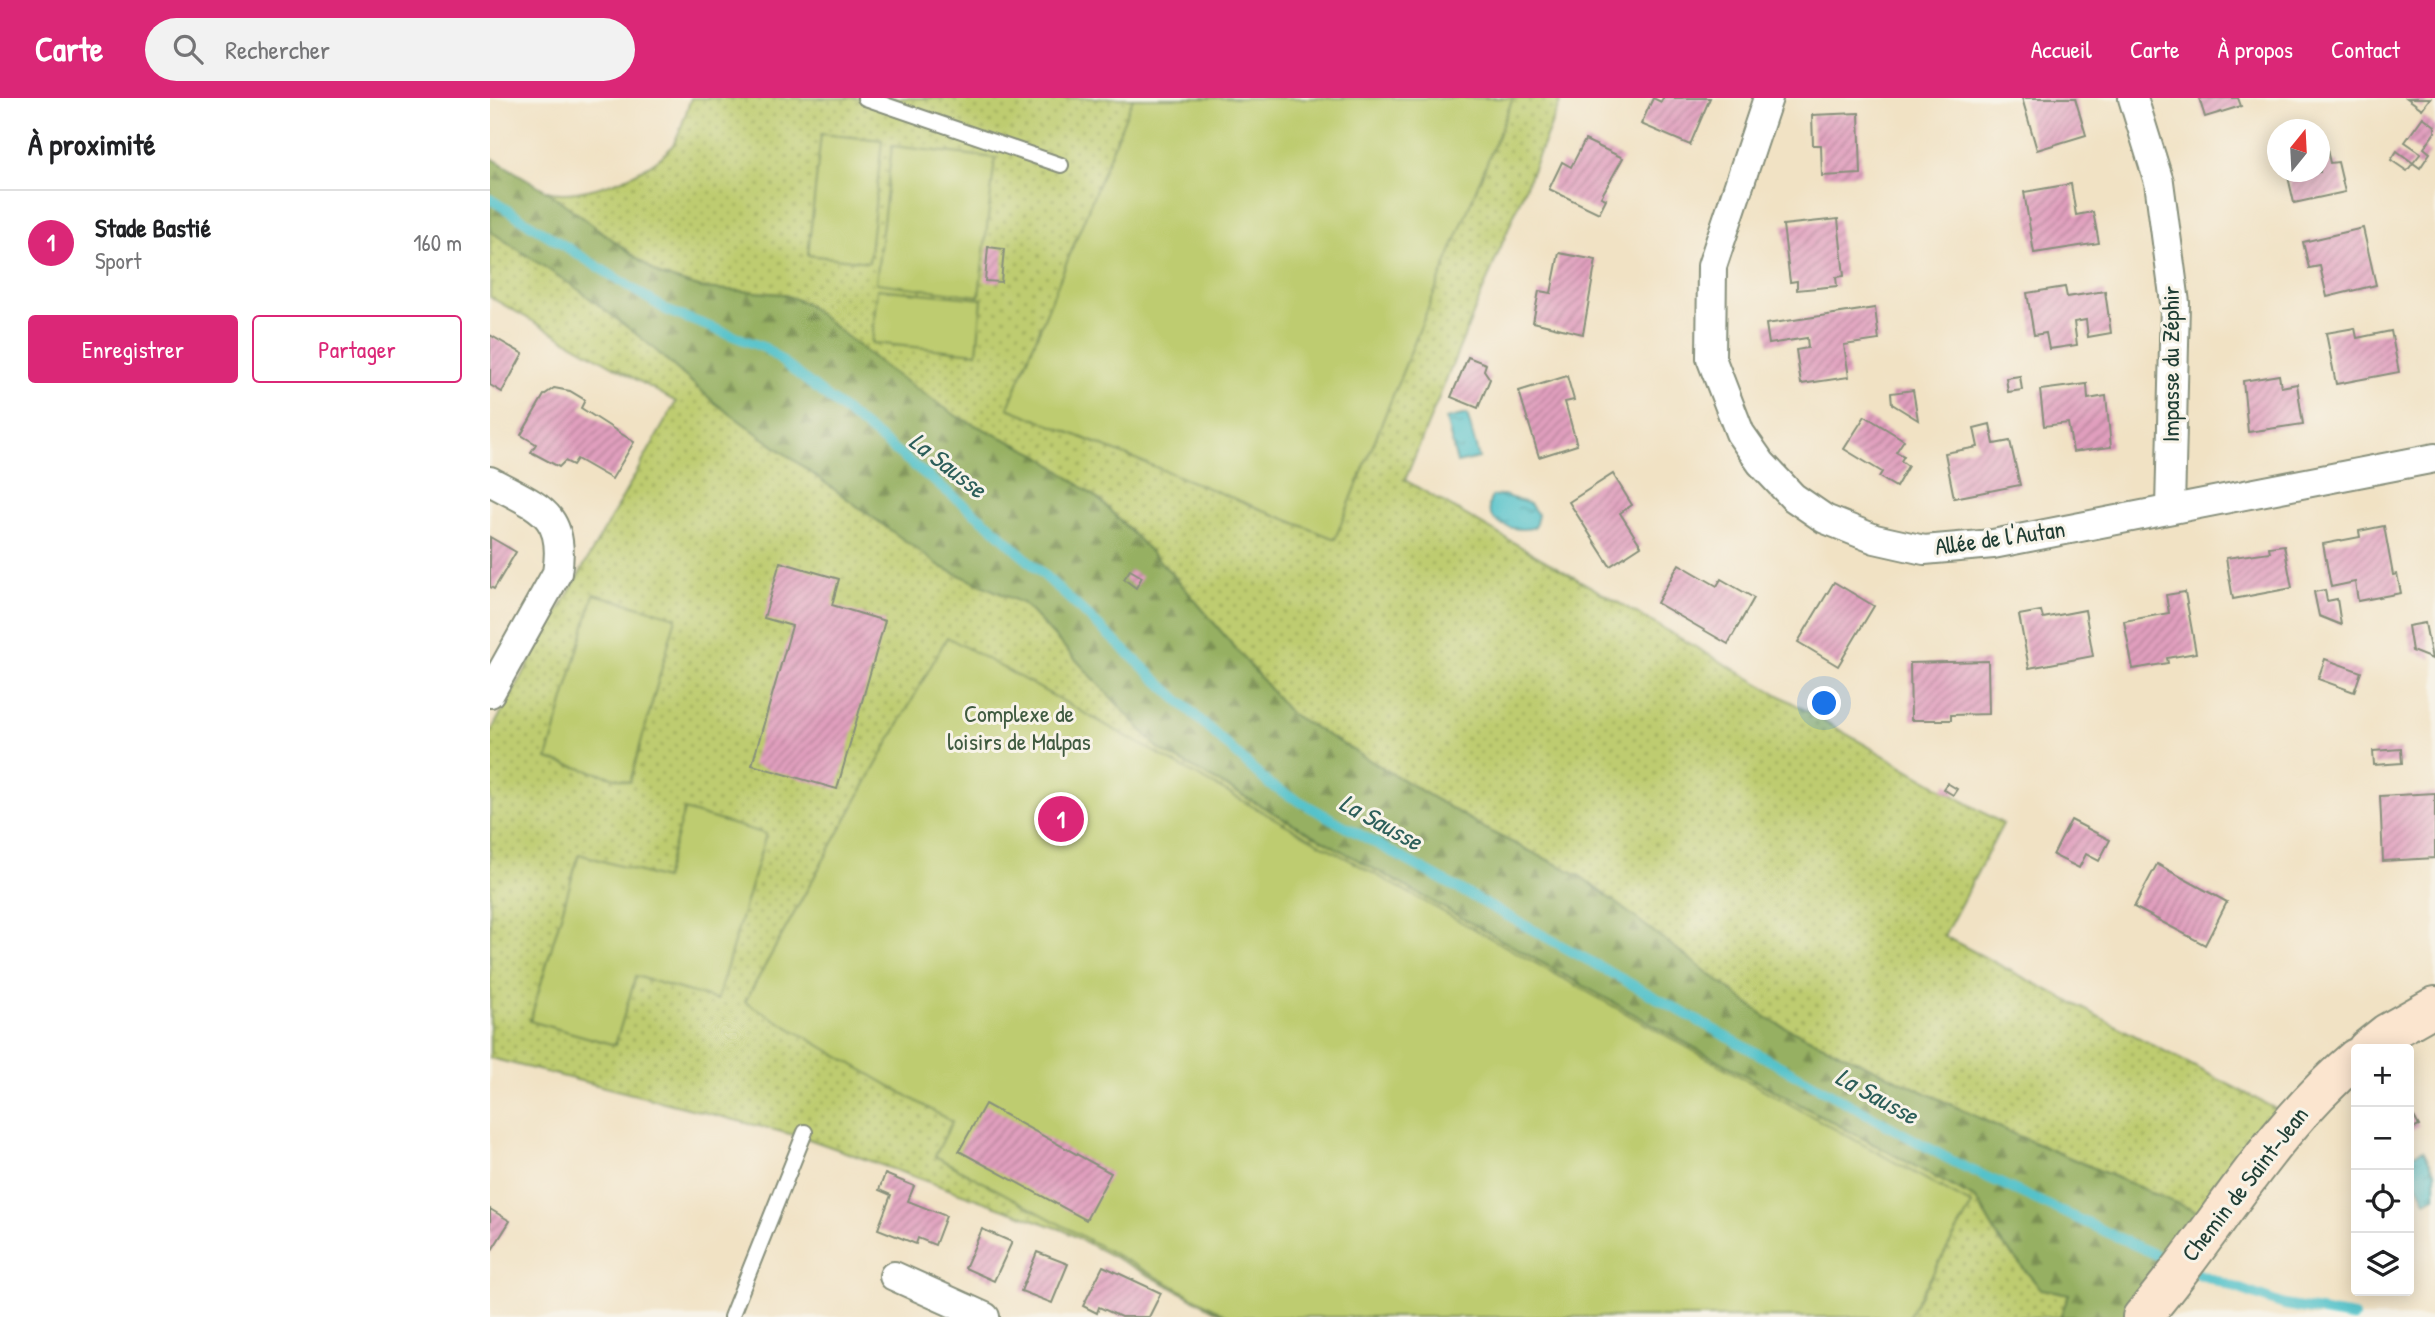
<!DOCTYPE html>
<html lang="fr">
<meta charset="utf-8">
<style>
:root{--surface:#fff;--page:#f2f2f2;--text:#202124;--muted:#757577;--line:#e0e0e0;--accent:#db2777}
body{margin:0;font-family:"Patrick Hand",sans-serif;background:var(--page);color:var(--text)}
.controls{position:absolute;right:21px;bottom:21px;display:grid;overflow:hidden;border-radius:7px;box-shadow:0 4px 18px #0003}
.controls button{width:63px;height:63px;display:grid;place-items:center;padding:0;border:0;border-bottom:2px solid var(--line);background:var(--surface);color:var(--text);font:35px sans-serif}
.compass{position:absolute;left:1777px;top:21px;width:63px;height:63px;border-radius:50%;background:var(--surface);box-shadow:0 4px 18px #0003;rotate:18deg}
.you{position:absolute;left:1335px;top:606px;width:24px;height:24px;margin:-18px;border:5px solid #fff;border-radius:50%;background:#1a73e8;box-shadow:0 0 0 10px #1a73e833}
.badge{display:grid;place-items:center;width:46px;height:46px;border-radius:50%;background:var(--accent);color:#fff;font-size:23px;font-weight:700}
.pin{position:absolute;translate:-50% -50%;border:4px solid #fff;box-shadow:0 2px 7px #0006}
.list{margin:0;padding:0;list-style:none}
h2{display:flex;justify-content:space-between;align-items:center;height:91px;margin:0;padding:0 28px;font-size:30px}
h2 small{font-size:23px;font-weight:400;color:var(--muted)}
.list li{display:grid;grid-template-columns:46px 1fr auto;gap:21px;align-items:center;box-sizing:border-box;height:105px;padding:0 28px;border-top:2px solid var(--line)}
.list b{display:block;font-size:26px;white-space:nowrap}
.list p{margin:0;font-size:23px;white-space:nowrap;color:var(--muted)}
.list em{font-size:23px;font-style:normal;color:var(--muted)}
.actions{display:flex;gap:14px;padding:21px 28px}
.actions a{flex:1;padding:16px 0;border:2px solid var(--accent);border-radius:7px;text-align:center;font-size:24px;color:var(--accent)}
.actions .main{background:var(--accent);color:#fff}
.icon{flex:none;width:38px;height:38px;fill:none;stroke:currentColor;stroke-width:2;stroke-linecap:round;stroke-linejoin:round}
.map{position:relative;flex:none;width:1945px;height:1219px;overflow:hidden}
header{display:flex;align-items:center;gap:42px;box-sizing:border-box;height:98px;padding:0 35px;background:var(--accent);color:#fff}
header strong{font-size:33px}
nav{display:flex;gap:38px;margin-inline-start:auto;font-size:24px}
.search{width:490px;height:63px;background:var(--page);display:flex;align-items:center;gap:18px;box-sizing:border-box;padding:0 24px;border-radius:38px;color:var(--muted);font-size:26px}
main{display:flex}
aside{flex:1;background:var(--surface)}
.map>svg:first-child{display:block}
.grass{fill:url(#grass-dots);stroke:#6e8452;stroke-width:2}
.forest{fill:url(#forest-firs);stroke:#5a764b;stroke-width:2}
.pitch{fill:#becc6f;stroke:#6e8452;stroke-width:2}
.water{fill:url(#water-ripples);stroke:#3a807f;stroke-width:2}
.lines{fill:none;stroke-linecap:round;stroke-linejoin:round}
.stream{stroke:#54c2ca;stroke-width:10}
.building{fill:url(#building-hatch)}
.lane-casing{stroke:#88907c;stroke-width:18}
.street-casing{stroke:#88907c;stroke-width:32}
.secondary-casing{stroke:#88907c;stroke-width:42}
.lane{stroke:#fff;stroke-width:14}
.street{stroke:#fff;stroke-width:28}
.secondary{stroke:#fbe5cf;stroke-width:38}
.labels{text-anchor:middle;stroke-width:6;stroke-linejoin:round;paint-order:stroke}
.street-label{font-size:24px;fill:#1f3d34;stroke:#f7f3e8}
.park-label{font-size:24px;fill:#3f5a40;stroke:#f7f3e8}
.water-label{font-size:26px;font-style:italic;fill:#2c5e5a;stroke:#f7f3e8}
</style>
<header>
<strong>Carte</strong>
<div class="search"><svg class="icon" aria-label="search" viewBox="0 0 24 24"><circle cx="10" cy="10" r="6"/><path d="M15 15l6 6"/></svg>Rechercher</div>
<nav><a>Accueil</a><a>Carte</a><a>À propos</a><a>Contact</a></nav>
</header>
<main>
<aside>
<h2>À proximité<small></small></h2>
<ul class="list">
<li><span class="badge">1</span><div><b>Stade Bastié</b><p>Sport</p></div><em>160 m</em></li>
</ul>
<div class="actions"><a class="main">Enregistrer</a><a>Partager</a></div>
</aside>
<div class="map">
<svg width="1945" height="1219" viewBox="0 0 1945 1219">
<defs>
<pattern id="grass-dots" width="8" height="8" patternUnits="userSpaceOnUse" patternTransform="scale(1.75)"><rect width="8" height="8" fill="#becc6f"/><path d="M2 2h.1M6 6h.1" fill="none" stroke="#9aa75c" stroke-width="1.8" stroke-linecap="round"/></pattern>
<pattern id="forest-firs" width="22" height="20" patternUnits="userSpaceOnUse" patternTransform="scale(1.75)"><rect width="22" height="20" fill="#96b062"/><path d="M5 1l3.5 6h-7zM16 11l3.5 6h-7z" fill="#7a9052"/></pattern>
<pattern id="water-ripples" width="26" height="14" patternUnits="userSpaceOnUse" patternTransform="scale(1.75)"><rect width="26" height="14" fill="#54c2ca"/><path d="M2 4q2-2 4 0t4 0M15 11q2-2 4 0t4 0" fill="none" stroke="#459fa5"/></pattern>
<pattern id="building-hatch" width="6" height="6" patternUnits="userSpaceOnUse" patternTransform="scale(1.75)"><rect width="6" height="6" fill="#e19fbe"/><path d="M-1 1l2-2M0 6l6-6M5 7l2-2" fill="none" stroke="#b6839b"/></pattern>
</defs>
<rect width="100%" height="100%" fill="#f7f3e8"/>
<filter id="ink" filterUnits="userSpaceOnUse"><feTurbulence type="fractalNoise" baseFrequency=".0143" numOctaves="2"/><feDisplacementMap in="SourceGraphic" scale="14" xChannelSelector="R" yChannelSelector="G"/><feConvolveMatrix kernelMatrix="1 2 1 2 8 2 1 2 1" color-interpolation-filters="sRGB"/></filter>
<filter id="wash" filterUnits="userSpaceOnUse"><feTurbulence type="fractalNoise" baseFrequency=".00686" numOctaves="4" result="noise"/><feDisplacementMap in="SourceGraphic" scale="28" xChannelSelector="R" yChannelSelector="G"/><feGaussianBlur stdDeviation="1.57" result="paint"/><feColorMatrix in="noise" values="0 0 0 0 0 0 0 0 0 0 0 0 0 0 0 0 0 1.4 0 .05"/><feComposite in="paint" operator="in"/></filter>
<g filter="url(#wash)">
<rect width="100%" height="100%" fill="#f1e2c4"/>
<path class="grass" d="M201,0H1072L915,382L1513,726L1454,838L1803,1020L1651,1219H737L573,1132L316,1040L0,960V635L186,304L0,199V91L10,65C24,73 41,89 57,93C88,103 167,74 184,45C191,32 196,15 201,0Z"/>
<polygon class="forest" points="0,59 57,93 170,177 212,190 293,196 315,205 396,270 468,319 549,357 612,404 687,481 800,615 1003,735 1089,777 1280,922 1524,1036 1726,1122 1651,1219 1570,1219 1579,1196 1551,1191 1510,1143 1486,1101 1212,954 669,651 534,506 451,469 225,305 155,243 89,192 0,133"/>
<g class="pitch">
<polygon points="643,0 1023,0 845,441 518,310"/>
<polygon points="331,36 392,42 379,164 318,157"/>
<polygon points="402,48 505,60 489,198 386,185"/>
<polygon points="387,191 492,201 487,255 382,245"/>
<polygon points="104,496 186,519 140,684 57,661"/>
<polygon points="457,539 1482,1107 1418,1219 740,1219 445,1058 462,1024 255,904"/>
<polygon points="194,712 276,736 227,902 146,878 125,947 40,923 89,756 174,781"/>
</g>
<g class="water">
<polygon points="977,316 989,360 967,365 956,321"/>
<path d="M1013,397L1040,406L1048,417L1045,429C1025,436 988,424 1002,398Z"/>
<polygon points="1933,1052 1945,1074 1945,1098 1936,1103 1919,1071 1919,1059"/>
</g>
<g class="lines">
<g class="stream">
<polyline points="0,101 178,213 275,250 501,428 780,687 1466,1065 1684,1165"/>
<polyline points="1700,1173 1794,1207 1864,1219"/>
</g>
</g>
<g id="blocks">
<g class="building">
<polygon points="1163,0 1171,4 1173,0 1220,0 1200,47 1151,26"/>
<polygon points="1532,0 1585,0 1596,37 1547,52"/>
<polygon points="1709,0 1748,0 1751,8 1715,19"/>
<polygon points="1917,0 1940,0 1932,11"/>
<polygon points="1369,15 1371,76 1332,78 1331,47 1323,47 1322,17"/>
<polygon points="1933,19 1945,28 1945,34 1934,50 1940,55 1930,70 1923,65 1931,55 1915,44"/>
<polygon points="1833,35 1840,65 1848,64 1855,94 1804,105 1797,74 1830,74 1830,36"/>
<polygon points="1095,42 1133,60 1111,99 1116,101 1109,115 1059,91 1072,64 1081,69"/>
<polygon points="1907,53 1923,65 1917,73 1901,62"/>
<polygon points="1581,86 1586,117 1603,114 1609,145 1544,155 1534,94"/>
<polygon points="1348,121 1354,178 1346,179 1347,188 1307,192 1307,183 1300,184 1293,127"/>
<polygon points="1873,130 1886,187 1837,199 1830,168 1819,170 1813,144"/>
<polygon points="498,149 514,151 511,184 495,183"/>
<polygon points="1069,155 1106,162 1093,236 1043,224 1049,193 1061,195"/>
<polygon points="1575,189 1577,199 1615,193 1621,235 1598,239 1596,222 1584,224 1587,247 1559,251 1556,235 1544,237 1537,195"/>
<polygon points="1385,210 1389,242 1354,247 1359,279 1311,286 1306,252 1318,250 1317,240 1279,246 1276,226"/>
<polygon points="1865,230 1867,240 1901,233 1909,274 1846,286 1836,235"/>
<polygon points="0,237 33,256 12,294 0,287"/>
<polygon points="978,259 996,266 994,272 1000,281 988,310 961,299"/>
<polygon points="1789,277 1791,289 1807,286 1813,326 1758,334 1753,283"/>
<polygon points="1077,278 1084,302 1075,304 1087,347 1049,359 1029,293"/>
<polygon points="1530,278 1532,292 1518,294 1516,280"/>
<polygon points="1597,286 1598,301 1616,298 1621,349 1583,354 1578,325 1554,328 1550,292"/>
<polygon points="64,290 80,293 95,302 91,310 144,344 122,381 87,361 83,367 75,363 69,369 41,354 46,346 31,337 54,297"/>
<polygon points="1423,292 1428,322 1402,306 1401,295"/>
<polygon points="1375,318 1414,342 1406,354 1414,358 1411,363 1418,368 1406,389 1389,379 1392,374 1354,351"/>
<polygon points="1500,326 1504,346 1520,343 1530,387 1464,400 1455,355 1488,349 1484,330"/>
<polygon points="1123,376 1142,407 1130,415 1151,448 1120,468 1079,404"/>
<polygon points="1894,428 1903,477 1907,476 1911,495 1868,503 1865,484 1841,489 1833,446 1870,439 1869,433"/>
<polygon points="0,439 26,454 4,491 0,489"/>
<polygon points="1794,447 1802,490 1743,501 1736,460 1780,454 1779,449"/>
<polygon points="290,464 349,481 342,507 395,523 347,691 262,667 302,528 274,520"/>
<polygon points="1189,466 1227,488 1231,481 1264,500 1238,546 1167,505"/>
<polygon points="640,472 652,479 646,490 634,481"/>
<polygon points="1344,484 1384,508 1348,568 1308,544"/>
<polygon points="1835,492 1837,503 1847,501 1851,527 1829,518 1824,494"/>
<polygon points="1695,494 1706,555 1677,560 1678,565 1643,571 1634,523 1679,515 1676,497"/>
<polygon points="1595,512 1603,558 1539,570 1529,517 1551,513 1553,520"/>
<polygon points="1935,525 1942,561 1922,553 1918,528"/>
<polygon points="1835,561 1871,574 1864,594 1828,581"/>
<polygon points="1498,563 1499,616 1461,617 1461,622 1421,622 1420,565"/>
<polygon points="1911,651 1912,665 1884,667 1883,653"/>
<polygon points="1457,685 1467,691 1463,697 1453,691"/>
<polygon points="1945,695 1945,760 1893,763 1890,698"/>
<polygon points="1581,722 1620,742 1609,763 1596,756 1589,770 1563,757"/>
<polygon points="1667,766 1737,804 1715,847 1644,809"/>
<polygon points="495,1006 621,1075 596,1122 469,1053"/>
<polygon points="1922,1015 1929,1028 1919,1033 1919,1017"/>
<polygon points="395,1076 424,1088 418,1103 456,1118 445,1147 428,1140 426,1146 388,1131 401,1097 389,1092"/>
<polygon points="0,1111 20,1123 0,1155"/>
<polygon points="492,1131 522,1144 504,1183 475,1170"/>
<polygon points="547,1154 578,1166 562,1205 531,1193"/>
<polygon points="613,1168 671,1195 659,1219 631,1219 609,1209 607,1215 593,1208"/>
</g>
</g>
</g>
<g filter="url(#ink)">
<use href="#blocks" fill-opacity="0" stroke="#88907c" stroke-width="2"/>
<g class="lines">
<defs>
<g id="lane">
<polyline points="375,0 571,67"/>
<polyline points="241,1219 315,1034"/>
</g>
<g id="street">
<polyline points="1278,0 1222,168 1221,260 1250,335 1271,365 1303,399 1335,421 1385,441 1434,452 1503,446 1945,360"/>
<polyline points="1643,0 1669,84 1685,205 1680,410"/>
<path d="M0,383C47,409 77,414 67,475L0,595"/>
<polyline points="404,1178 495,1219"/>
</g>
<g id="secondary">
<polyline points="1877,951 1897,935 1945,908"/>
<path d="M1652,1219C1727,1132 1777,1035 1866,960"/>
</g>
</defs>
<use href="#lane" class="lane-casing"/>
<use href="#street" class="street-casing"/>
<use href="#secondary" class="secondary-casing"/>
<use href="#lane" class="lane"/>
<use href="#street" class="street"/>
<use href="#secondary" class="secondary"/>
</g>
</g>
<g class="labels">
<g class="street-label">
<text transform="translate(1681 266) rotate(-90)" y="8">Impasse du Zéphir</text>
<text transform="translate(1510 440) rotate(-8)" y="8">Allée de l'Autan</text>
<text transform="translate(1755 1086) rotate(-52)" y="8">Chemin de Saint-Jean</text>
</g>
<g class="park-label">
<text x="529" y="624">Complexe de<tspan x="529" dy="28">loisirs de Malpas</tspan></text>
</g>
<g class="water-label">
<text transform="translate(458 367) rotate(38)" y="9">La Sausse</text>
<text transform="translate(891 724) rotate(29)" y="9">La Sausse</text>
<text transform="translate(1387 998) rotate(29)" y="9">La Sausse</text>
</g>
</g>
</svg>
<div class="controls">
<button>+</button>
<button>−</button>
<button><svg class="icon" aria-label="locate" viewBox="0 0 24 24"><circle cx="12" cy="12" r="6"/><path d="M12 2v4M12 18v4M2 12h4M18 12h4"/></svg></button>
<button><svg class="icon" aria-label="layers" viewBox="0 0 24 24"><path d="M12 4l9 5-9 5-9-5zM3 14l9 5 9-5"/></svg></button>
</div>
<svg class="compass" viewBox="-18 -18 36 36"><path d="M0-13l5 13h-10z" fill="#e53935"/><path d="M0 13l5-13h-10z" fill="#757577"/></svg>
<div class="you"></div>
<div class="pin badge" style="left:571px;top:721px">1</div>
</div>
</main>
